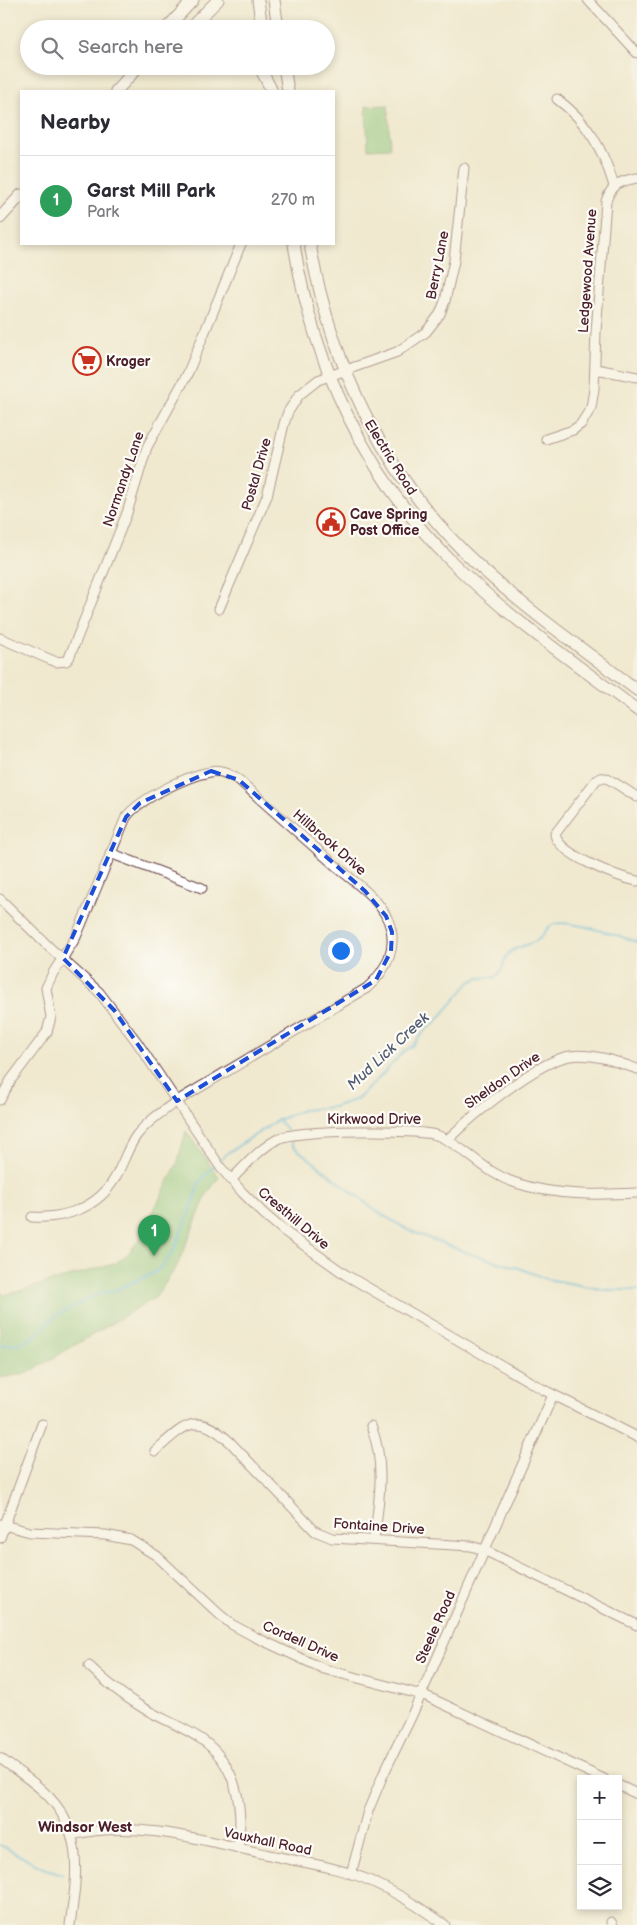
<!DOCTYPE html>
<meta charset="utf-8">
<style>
:root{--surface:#fff;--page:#f7f7f7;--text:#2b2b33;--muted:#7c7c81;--line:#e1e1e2;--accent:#c8321e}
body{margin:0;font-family:"Balsamiq Sans",sans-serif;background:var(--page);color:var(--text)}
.controls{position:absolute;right:15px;bottom:15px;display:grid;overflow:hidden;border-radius:0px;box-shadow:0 2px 8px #0003}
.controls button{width:45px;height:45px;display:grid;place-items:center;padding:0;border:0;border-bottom:1px solid var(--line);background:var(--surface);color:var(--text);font:25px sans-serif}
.you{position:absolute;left:340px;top:950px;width:18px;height:18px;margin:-12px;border:4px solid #fff;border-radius:50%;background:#1a73e8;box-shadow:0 0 0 8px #1a73e833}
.badge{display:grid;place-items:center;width:32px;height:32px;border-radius:50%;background:var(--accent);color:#fff;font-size:16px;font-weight:700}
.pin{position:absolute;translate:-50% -41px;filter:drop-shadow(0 1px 2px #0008)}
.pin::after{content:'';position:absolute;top:26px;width:18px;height:15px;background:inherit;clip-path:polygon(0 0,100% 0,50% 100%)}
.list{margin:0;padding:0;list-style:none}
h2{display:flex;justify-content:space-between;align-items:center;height:65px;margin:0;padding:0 20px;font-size:21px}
h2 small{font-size:16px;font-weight:400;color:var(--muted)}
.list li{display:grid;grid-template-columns:32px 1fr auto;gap:15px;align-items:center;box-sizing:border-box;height:90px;padding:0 20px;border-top:1px solid var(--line)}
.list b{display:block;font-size:19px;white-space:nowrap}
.list p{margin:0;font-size:16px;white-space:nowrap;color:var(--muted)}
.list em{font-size:16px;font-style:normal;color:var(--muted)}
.icon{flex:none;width:28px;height:28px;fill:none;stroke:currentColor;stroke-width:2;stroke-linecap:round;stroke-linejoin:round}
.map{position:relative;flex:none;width:637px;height:1925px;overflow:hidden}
.search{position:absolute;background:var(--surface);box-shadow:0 2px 8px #0003;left:20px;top:20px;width:315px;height:55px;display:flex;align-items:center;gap:12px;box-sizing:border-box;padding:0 18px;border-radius:28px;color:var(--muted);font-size:19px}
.panel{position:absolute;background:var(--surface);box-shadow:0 2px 8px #0003;left:20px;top:90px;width:315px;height:155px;border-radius:0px}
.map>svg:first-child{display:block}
.green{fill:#89c87e;stroke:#6a7454}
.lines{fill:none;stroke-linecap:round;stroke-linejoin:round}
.stream{stroke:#5bb5d9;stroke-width:2.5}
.minor-casing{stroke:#633d44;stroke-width:11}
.major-casing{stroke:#633d44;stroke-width:13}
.minor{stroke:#fff;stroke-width:9}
.major{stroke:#fff;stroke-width:11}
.marked{fill:none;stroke:#1d4ed8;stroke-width:4;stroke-dasharray:10 6;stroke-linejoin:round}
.labels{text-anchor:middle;stroke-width:4.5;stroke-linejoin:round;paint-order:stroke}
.street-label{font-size:14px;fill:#4a1f2b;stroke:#fdfcf7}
.poi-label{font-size:14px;font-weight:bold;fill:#4a1f2b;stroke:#fdfcf7;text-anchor:start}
.water-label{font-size:15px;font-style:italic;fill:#515b71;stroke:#fdfcf7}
.neighbourhood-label{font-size:15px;font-weight:bold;fill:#4a1f2b;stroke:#fdfcf7}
</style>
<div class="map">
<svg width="637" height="1925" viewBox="0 0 637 1925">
<rect width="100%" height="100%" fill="#fdfcf7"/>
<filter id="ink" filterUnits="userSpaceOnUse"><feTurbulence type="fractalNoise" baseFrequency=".02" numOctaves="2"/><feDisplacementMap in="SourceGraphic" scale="10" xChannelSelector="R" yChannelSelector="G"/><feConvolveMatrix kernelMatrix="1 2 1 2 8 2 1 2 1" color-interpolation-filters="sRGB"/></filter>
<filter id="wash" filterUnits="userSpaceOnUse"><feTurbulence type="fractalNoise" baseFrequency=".0096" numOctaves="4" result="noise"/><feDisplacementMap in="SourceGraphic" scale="20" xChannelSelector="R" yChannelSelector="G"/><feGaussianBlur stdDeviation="1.12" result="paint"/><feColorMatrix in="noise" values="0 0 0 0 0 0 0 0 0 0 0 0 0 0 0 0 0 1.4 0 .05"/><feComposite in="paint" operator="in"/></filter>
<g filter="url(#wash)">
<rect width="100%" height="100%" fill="#f0e9cf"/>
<g class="green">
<polygon points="388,105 390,148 368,149 366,106"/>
<polygon points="186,1131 219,1177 207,1194 177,1266 156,1297 28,1373 0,1378 0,1290 3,1295 15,1292 116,1263 129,1253 139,1240 177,1164"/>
</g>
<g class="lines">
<g class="stream">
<polyline points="278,1120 287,1130"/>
<polyline points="292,1142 293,1146 376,1211 410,1231 471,1254 519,1268 547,1279 606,1290 637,1290"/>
<path d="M220,1160L226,1154L278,1120L303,1110L333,1107L357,1099L381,1076L404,1051L412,1046L426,1029L435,1023L470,982L479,978L496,977C506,968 502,961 508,954C516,945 530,946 539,939C544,935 546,928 552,925C563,917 623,937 637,942"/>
<polyline points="0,1345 18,1344 36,1335 55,1316 101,1293 111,1292 154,1273 161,1267 172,1254 191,1209 199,1182 216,1164"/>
<polyline points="0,1845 43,1868 63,1874"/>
</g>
</g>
</g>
<g filter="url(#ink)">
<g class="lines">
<defs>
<g id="minor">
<polyline points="588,0 637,53"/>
<path d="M557,99C588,122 603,149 614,186"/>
<polyline points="596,369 637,377"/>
<path d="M546,439L573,430L581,424L591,408L594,389L596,332L606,201C612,184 620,181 637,178"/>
<polyline points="219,609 267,496 284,424 288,412 299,395 318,380 397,352 426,332 440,314 445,301 454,261 464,168"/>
<polyline points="0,638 56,662 66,661 69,658 127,513 147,447 187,375 241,244"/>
<path d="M637,797C630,793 609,778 605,778C601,777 600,778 597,779L555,834C557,854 618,877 637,881"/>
<polyline points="110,853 202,888"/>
<polyline points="0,899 49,947 99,992 137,1042 221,1168 242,1192 264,1214 284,1231 346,1275 544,1390 637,1437"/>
<path d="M0,1100L11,1080L47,1032L51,1017L46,988L53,973L76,937L126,817C140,799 186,776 210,772C220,769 230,775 239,780C271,809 303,837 336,866C353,881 379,898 388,920C399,946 387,970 367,988L177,1101C163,1111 147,1122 136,1136C127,1149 123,1164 115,1178C98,1208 64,1219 32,1217"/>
<path d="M447,1140C472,1116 537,1061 570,1056C594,1053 615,1061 637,1069"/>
<path d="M231,1180C246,1165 261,1147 280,1138C299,1130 420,1128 439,1136C467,1148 484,1173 516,1183C555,1196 597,1195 637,1193"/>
<path d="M371,1426C386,1463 379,1502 374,1540"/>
<path d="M155,1451C185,1425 196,1410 230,1442L315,1531L332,1538L471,1546L484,1550L637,1625"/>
<polyline points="0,1524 30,1532 105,1535 131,1540 157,1556 219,1614 231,1624 255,1637 324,1669 426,1696 604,1779"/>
<polyline points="0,1538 42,1424"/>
<path d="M89,1666C106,1682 123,1696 143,1708C162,1719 183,1727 201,1739C237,1764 244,1807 238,1848"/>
<path d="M0,1758C14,1769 30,1779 43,1791C85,1829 77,1875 70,1925"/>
<polyline points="618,1785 637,1794"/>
<path d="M72,1835C139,1819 209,1842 274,1856C305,1863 337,1867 366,1879C394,1891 420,1907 445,1925"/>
<polyline points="351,1874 368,1811 383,1775 412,1715 553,1395"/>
<polyline points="611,1922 613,1925"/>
</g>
<g id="major">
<polyline points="258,0 262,29"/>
<polyline points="274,0 278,29"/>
<polyline points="166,29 193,0"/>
<polyline points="189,29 218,0"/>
<polyline points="259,66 271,89"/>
<polyline points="284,66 288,91"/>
<polyline points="116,91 139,66"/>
<polyline points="0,218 21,195"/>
<path d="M294,244C312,361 366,477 451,561C507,617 574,662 637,710"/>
<path d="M310,244C331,366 387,482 479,566C528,611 584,650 637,690"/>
</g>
</defs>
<use href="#minor" class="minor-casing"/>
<use href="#major" class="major-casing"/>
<use href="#minor" class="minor"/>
<use href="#major" class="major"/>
</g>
</g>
<path d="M0 0H637V1925H0ZM211,771L239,780L365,891L386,916L392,932L391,951L376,980L177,1101L114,1010L63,958L126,817L140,803Z" fill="#f0e9cf" fill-opacity=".55" fill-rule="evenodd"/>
<path class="marked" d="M211,771L239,780L365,891L386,916L392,932L391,951L376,980L177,1101L114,1010L63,958L126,817L140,803Z"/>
<defs>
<symbol id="supermarket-ring" viewBox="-11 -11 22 22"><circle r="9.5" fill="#fdfcf7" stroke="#c8321e" stroke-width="1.5"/><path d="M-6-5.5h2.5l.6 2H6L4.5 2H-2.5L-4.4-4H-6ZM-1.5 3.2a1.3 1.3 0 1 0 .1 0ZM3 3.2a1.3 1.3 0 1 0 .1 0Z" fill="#c8321e"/></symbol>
<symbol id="civic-ring" viewBox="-11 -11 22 22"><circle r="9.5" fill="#fdfcf7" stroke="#c8321e" stroke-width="1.5"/><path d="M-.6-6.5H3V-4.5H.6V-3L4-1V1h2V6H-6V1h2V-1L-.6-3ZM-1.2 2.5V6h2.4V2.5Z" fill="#c8321e"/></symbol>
</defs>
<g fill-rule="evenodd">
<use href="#supermarket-ring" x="71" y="345" width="32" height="32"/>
<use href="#civic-ring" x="315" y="506" width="32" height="32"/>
</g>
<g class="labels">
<g class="street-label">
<text transform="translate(437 265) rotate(-79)" y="5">Berry Lane</text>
<text transform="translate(587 271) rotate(-86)" y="5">Ledgewood Avenue</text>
<text transform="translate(391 457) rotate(58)" y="5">Electric Road</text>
<text transform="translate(256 474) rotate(-74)" y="5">Postal Drive</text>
<text transform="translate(123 479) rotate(-71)" y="5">Normandy Lane</text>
<text transform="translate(330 842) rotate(41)" y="5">Hillbrook Drive</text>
<text transform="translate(502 1080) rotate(-35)" y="5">Sheldon Drive</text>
<text x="374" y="1124">Kirkwood Drive</text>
<text transform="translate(294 1218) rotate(40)" y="5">Cresthill Drive</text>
<text transform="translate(379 1526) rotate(4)" y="5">Fontaine Drive</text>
<text transform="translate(435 1627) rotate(-66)" y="5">Steele Road</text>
<text transform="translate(301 1641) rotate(24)" y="5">Cordell Drive</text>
<text transform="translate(268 1841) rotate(12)" y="5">Vauxhall Road</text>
</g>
<g class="poi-label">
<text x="106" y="366">Kroger</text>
<text x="350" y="519">Cave Spring<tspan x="350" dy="16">Post Office</tspan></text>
</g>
<g class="water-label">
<text transform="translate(388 1051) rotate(-43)" y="5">Mud Lick Creek</text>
</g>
<g class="neighbourhood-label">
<text x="85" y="1832">Windsor West</text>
</g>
</g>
</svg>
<div class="controls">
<button>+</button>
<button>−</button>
<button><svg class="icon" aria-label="layers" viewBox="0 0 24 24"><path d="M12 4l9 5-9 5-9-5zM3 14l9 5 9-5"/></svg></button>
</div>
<div class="you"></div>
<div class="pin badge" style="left:154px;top:1256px;background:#2e9e5b">1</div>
<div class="search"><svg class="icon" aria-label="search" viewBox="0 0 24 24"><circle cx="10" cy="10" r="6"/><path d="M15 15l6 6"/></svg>Search here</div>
<section class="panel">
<h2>Nearby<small></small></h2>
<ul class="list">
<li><span class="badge" style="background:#2e9e5b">1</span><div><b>Garst Mill Park</b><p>Park</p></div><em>270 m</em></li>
</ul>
</section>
</div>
